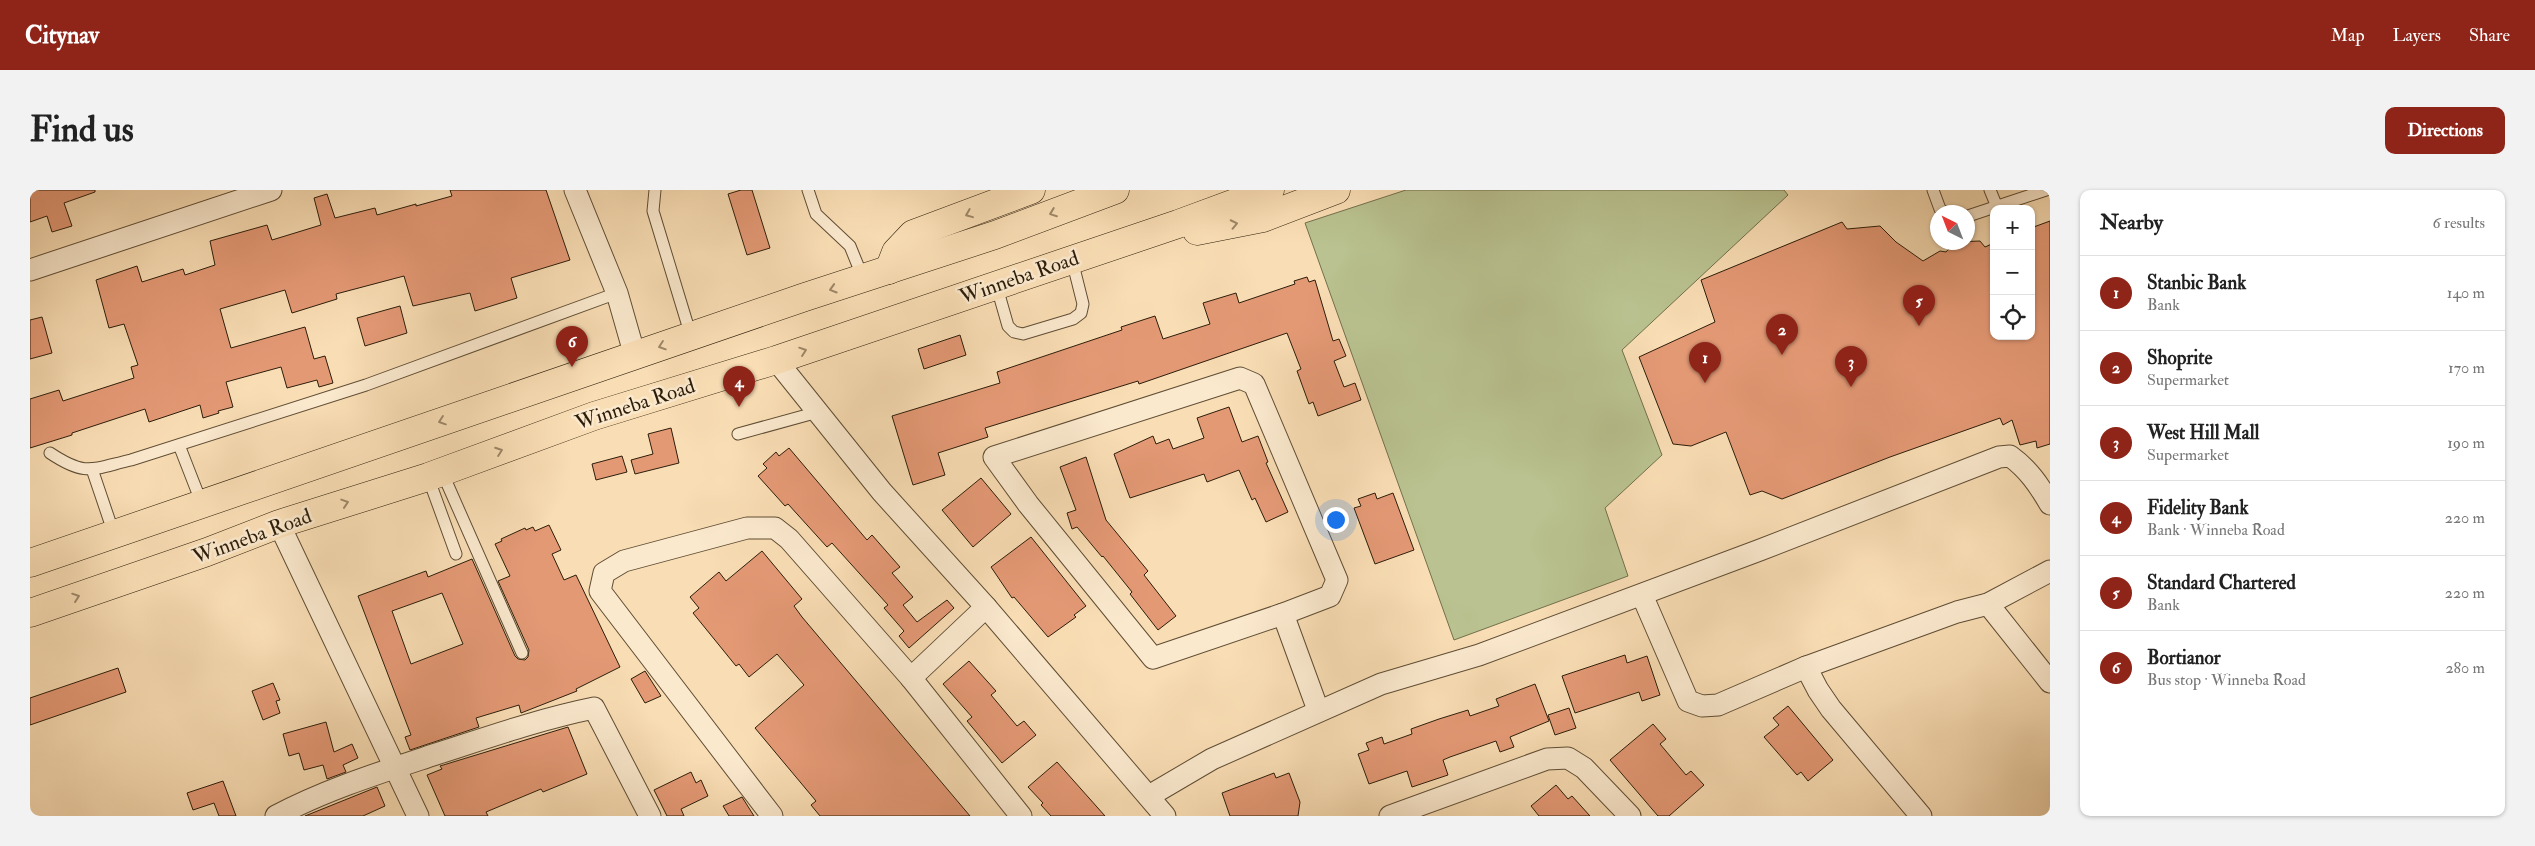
<!DOCTYPE html>
<meta charset="utf-8">
<style>
:root{--surface:#fff;--page:#f2f2f2;--text:#222;--muted:#767676;--line:#e0e0e0;--accent:#8f2418}
body{margin:0;font-family:"IM FELL Double Pica",serif;background:var(--page);color:var(--text)}
.controls{position:absolute;right:15px;top:15px;display:grid;overflow:hidden;border-radius:10px;box-shadow:0 1px 4px #0004}
.controls button{width:45px;height:45px;display:grid;place-items:center;padding:0;border:0;border-bottom:1px solid var(--line);background:var(--surface);color:var(--text);font:25px sans-serif}
.compass{position:absolute;left:1900px;top:15px;width:45px;height:45px;border-radius:50%;background:var(--surface);box-shadow:0 1px 4px #0004;rotate:318deg}
.you{position:absolute;left:1305px;top:329px;width:18px;height:18px;margin:-12px;border:4px solid #fff;border-radius:50%;background:#1a73e8;box-shadow:0 0 0 8px #1a73e833}
.badge{display:grid;place-items:center;width:32px;height:32px;border-radius:50%;background:var(--accent);color:#fff;font-size:16px;font-weight:700}
.pin{position:absolute;translate:-50% -41px;filter:drop-shadow(0 1px 2px #0008)}
.pin::after{content:'';position:absolute;top:26px;width:18px;height:15px;background:inherit;clip-path:polygon(0 0,100% 0,50% 100%)}
.list{margin:0;padding:0;list-style:none}
h2{display:flex;justify-content:space-between;align-items:center;height:65px;margin:0;padding:0 20px;font-size:21px}
h2 small{font-size:16px;font-weight:400;color:var(--muted)}
.list li{display:grid;grid-template-columns:32px 1fr auto;gap:15px;align-items:center;box-sizing:border-box;height:75px;padding:0 20px;border-top:1px solid var(--line)}
.list b{display:block;font-size:19px;white-space:nowrap}
.list p{margin:0;font-size:16px;white-space:nowrap;color:var(--muted)}
.list em{font-size:16px;font-style:normal;color:var(--muted)}
.icon{flex:none;width:28px;height:28px;fill:none;stroke:currentColor;stroke-width:2;stroke-linecap:round;stroke-linejoin:round}
.map{position:relative;flex:none;width:2020px;height:626px;overflow:hidden;border-radius:10px}
header{display:flex;align-items:center;gap:30px;box-sizing:border-box;height:70px;padding:0 25px;background:var(--accent);color:#fff}
header strong{font-size:24px}
nav{display:flex;gap:28px;margin-inline-start:auto;font-size:18px}
.intro{display:flex;align-items:center;justify-content:space-between;box-sizing:border-box;height:120px;padding:0 30px}
h1{margin:0;font-size:35px}
.button{padding:12px 22px;border-radius:10px;background:var(--accent);color:#fff;font-size:18px;font-weight:700}
main{display:flex;gap:30px;padding:0 30px}
aside{flex:1;background:var(--surface);border-radius:10px;box-shadow:0 1px 4px #0004}
.map>svg:first-child{display:block}
.green{fill:#b9c290;stroke:#72704d}
.building{fill:#e49975;stroke:#2c1d0a;fill-rule:evenodd}
.lines{fill:none;stroke-linecap:round;stroke-linejoin:round}
.service-casing{stroke:#5f4d34;stroke-width:13}
.minor-casing{stroke:#5f4d34;stroke-width:23}
.trunk-casing{stroke:#2c1d0a;stroke-width:29}
.service{stroke:#fbe9ce;stroke-width:11}
.minor{stroke:#fbe9ce;stroke-width:21}
.trunk{stroke:#f9ddb4;stroke-width:28}
.oneway{stroke:#9d8768}
.labels{text-anchor:middle;stroke-width:5;stroke-linejoin:round;paint-order:stroke}
.street-label{font-size:21px;fill:#2c1d0a;stroke:#fbe9ce}
</style>
<header>
<strong>Citynav</strong>
<nav><a>Map</a><a>Layers</a><a>Share</a></nav>
</header>
<div class="intro"><h1>Find us</h1><a class="button">Directions</a></div>
<main>
<div class="map">
<svg width="2020" height="626" viewBox="0 0 2020 626">
<rect width="100%" height="100%" fill="#f9ddb4"/>
<filter id="stains"><feTurbulence type="fractalNoise" baseFrequency=".004" numOctaves="4"/><feColorMatrix values="0 0 0 0 .2 0 0 0 0 .09 0 0 0 0 .02 0 0 0 .5 -.17"/></filter>
<radialGradient id="worn" r=".72"><stop offset=".6" stop-color="#630" stop-opacity="0"/><stop offset="1" stop-color="#630" stop-opacity=".3"/></radialGradient>
<polygon class="green" points="1376,0 1754,0 1758,5 1592,160 1632,265 1575,318 1598,386 1424,450 1275,33"/>
<g class="building">
<polygon points="0,0 65,0 65,2 34,13 42,36 22,42 17,26 0,32"/>
<polygon points="420,0 516,0 540,70 481,88 487,108 445,121 440,103 383,116 374,86 306,104 307,109 262,123 255,100 190,119 201,158 275,137 284,169 295,166 303,193 289,197 287,190 257,198 251,177 196,192 203,217 188,221 189,223 173,228 170,215 119,232 115,219 42,243 42,245 0,258 0,209 29,200 33,211 104,188 101,177 108,175 94,134 79,138 66,90 107,76 112,92 153,79 155,85 185,75 180,51 237,35 242,50 291,35 284,8 297,4 305,28 345,18 347,25 386,14 386,16 422,6"/>
<polygon points="711,0 722,0 740,58 717,65 698,4"/>
<polygon points="2020,31 2020,254 2007,258 2006,251 1990,255 1982,230 1973,235 1970,228 1860,267 1752,309 1732,301 1720,305 1696,242 1661,256 1643,254 1609,167 1685,132 1671,90 1812,32 1817,39 1850,36 1866,52 1893,71 1910,61 1916,62 1925,52 1950,51 1955,57 1964,53 1964,146 2001,146 2001,38"/>
<polygon points="1277,87 1279,92 1285,90 1303,151 1309,149 1316,166 1304,171 1314,197 1325,193 1331,210 1288,226 1283,212 1279,214 1267,181 1271,179 1257,143 1109,194 1108,191 955,238 958,247 908,263 915,285 883,295 862,226 970,193 967,182 1092,140 1091,137 1125,126 1133,149 1180,134 1173,113 1206,103 1209,113 1265,94 1264,91"/>
<polygon points="370,116 377,143 335,156 327,128"/>
<polygon points="12,127 22,163 0,169 0,130"/>
<polygon points="930,145 936,165 894,179 888,159"/>
<polygon points="1199,217 1212,252 1228,246 1238,272 1236,273 1258,322 1236,332 1225,308 1222,310 1209,280 1177,292 1174,284 1100,308 1084,264 1123,246 1126,254 1139,249 1143,259 1174,248 1167,228"/>
<polygon points="641,238 649,273 605,284 601,270 623,264 618,244"/>
<polygon points="759,258 837,350 842,345 870,377 862,383 883,407 873,415 887,432 917,410 924,418 879,458 869,446 874,441 854,418 858,415 802,353 797,357 758,314 755,316 728,286 737,278 733,274 746,262 749,266"/>
<polygon points="592,266 597,282 566,290 562,274"/>
<polygon points="1056,267 1076,330 1118,381 1114,385 1146,426 1128,440 1100,404 1102,402 1073,366 1072,367 1047,337 1042,339 1037,323 1046,320 1030,277"/>
<polygon points="951,288 981,324 943,357 912,320"/>
<polygon points="1345,303 1347,309 1363,303 1384,360 1345,374 1324,318 1331,316 1328,309"/>
<path d="M519,335L531,360L522,364L534,390L546,385L590,477L546,499L547,501L491,523L489,515L446,528L449,537L380,560L375,547L381,545L328,406L396,381L398,387L442,369L485,466L488,469L495,470L498,467L499,460L468,391L480,386L465,354L472,351L471,349L495,338L496,340L503,337L505,341ZM412,403L433,454L381,474L362,421Z"/>
<polygon points="1001,347 1056,416 1044,425 1046,427 1018,447 984,407 982,408 961,377"/>
<polygon points="732,361 772,409 764,416 772,427 940,626 790,626 781,615 786,611 725,538 774,495 747,464 719,487 709,474 706,476 663,423 669,418 660,407 689,382 696,391"/>
<polygon points="1595,465 1597,473 1617,466 1630,505 1612,511 1609,502 1545,523 1532,486"/>
<polygon points="939,471 966,501 961,505 987,536 994,531 1006,545 972,573 937,531 942,527 913,494"/>
<polygon points="88,478 96,502 0,535 0,508"/>
<polygon points="615,481 631,506 615,513 601,489"/>
<polygon points="243,493 250,510 246,511 250,523 233,530 222,501"/>
<polygon points="1505,494 1519,531 1480,547 1484,557 1470,562 1466,551 1420,567 1413,570 1418,585 1382,597 1377,581 1339,594 1328,564 1339,560 1336,553 1352,547 1354,554 1382,544 1381,539 1409,529 1438,520 1440,526 1469,516 1466,509"/>
<polygon points="1758,516 1803,570 1778,591 1771,582 1767,585 1734,547 1749,535 1743,528"/>
<polygon points="1539,518 1546,538 1525,545 1518,525"/>
<polygon points="296,532 304,562 322,554 328,568 313,575 316,582 297,589 293,575 274,580 269,563 259,566 253,544"/>
<polygon points="1623,534 1636,549 1630,554 1656,585 1661,581 1674,595 1639,626 1628,626 1580,570"/>
<polygon points="538,537 557,584 513,602 511,599 456,622 458,626 415,626 397,585 412,579 410,576"/>
<polygon points="1027,572 1075,626 1021,626 1011,615 1013,613 998,597"/>
<polygon points="661,582 666,593 671,590 678,606 651,619 654,626 637,626 624,600"/>
<polygon points="1244,583 1246,588 1259,583 1270,612 1268,626 1200,626 1192,603"/>
<polygon points="193,591 206,626 189,626 184,613 163,620 157,603"/>
<polygon points="1526,595 1538,609 1542,606 1560,626 1509,626 1501,616"/>
<polygon points="347,597 355,616 333,626 275,626"/>
<polygon points="712,607 724,626 699,626 693,616"/>
</g>
<g class="lines">
<defs>
<g id="service">
<polyline points="625,0 623,21 661,146"/>
<polyline points="778,0 786,24 820,56 833,88"/>
<polyline points="1903,0 1910,19 1914,22"/>
<polyline points="1960,0 1967,17"/>
<polyline points="1938,26 2016,0"/>
<polyline points="966,94 978,136 984,142 993,144 1043,129 1051,123 1053,114 1042,70"/>
<polyline points="708,244 788,222"/>
<polyline points="149,255 172,314"/>
<path d="M20,263C56,287 62,279 101,270L336,195L587,103"/>
<polyline points="62,279 84,344"/>
<polyline points="412,282 492,463"/>
<polyline points="398,287 426,364"/>
</g>
<g id="minor">
<polyline points="545,0 587,103 605,166"/>
<polyline points="0,80 241,0"/>
<polyline points="746,170 852,302 956,417 1135,626"/>
<polygon points="1210,188 1224,194 1307,390 1300,406 1253,424 1123,468 998,314 964,267"/>
<polyline points="249,334 388,626"/>
<polyline points="1612,405 1658,511 1672,516 1688,515 1776,477 1927,422 1958,414 2020,381"/>
<polyline points="1958,414 2020,492"/>
<polyline points="1253,424 1288,520"/>
<polyline points="1776,477 1788,500 1801,519 1891,626"/>
<polyline points="881,488 956,417"/>
<path d="M1119,606L1182,569L1351,494L1449,465L1730,360L1969,267L1980,266C1998,279 2009,295 2020,314"/>
<path d="M246,626C297,599 352,582 406,564C459,547 510,529 564,518L620,626"/>
<polyline points="742,626 570,401 574,383 594,371 717,338 745,338 759,349 881,488 991,626"/>
<polyline points="1360,626 1517,569 1538,568 1554,578 1600,626"/>
</g>
<g id="trunk">
<polyline points="1167,41 1233,28 1306,0"/>
<polyline points="859,80 866,62 883,44 1001,0"/>
<polyline points="0,373 775,107 965,45 1085,0"/>
<polyline points="0,423 177,362 249,334 398,287 564,226 746,170 1148,34 1240,0"/>
</g>
</defs>
<use href="#service" class="service-casing"/>
<use href="#minor" class="minor-casing"/>
<use href="#trunk" class="trunk-casing"/>
<use href="#service" class="service"/>
<use href="#minor" class="minor"/>
<use href="#trunk" class="trunk"/>
</g>
<defs><path id="oneway-chevron" d="M-2-3.5L2.5 0L-2 3.5" fill="none" stroke-width="1.6" stroke-linecap="round" stroke-linejoin="round" transform="scale(1.25)"/></defs>
<g class="oneway">
<use href="#oneway-chevron" transform="translate(1023 23) rotate(159)"/>
<use href="#oneway-chevron" transform="translate(939 24) rotate(158)"/>
<use href="#oneway-chevron" transform="translate(1204 34) rotate(-12)"/>
<use href="#oneway-chevron" transform="translate(803 99) rotate(163)"/>
<use href="#oneway-chevron" transform="translate(632 156) rotate(161)"/>
<use href="#oneway-chevron" transform="translate(773 161) rotate(-19)"/>
<use href="#oneway-chevron" transform="translate(412 231) rotate(161)"/>
<use href="#oneway-chevron" transform="translate(469 261) rotate(-20)"/>
<use href="#oneway-chevron" transform="translate(315 313) rotate(-18)"/>
<use href="#oneway-chevron" transform="translate(46 407) rotate(-19)"/>
</g>
<g class="labels">
<g class="street-label">
<text transform="translate(989 87) rotate(-19)" y="7">Winneba Road</text>
<text transform="translate(605 214) rotate(-18)" y="7">Winneba Road</text>
<text transform="translate(222 346) rotate(-20)" y="7">Winneba Road</text>
</g>
</g>
<rect width="100%" height="100%" filter="url(#stains)"/>
<rect width="100%" height="100%" fill="url(#worn)"/>
</svg>
<div class="controls">
<button>+</button>
<button>−</button>
<button><svg class="icon" aria-label="locate" viewBox="0 0 24 24"><circle cx="12" cy="12" r="6"/><path d="M12 2v4M12 18v4M2 12h4M18 12h4"/></svg></button>
</div>
<svg class="compass" viewBox="-18 -18 36 36"><path d="M0-13l5 13h-10z" fill="#e53935"/><path d="M0 13l5-13h-10z" fill="#767676"/></svg>
<div class="you"></div>
<div class="pin badge" style="left:1675px;top:193px">1</div>
<div class="pin badge" style="left:1752px;top:165px">2</div>
<div class="pin badge" style="left:1821px;top:197px">3</div>
<div class="pin badge" style="left:709px;top:217px">4</div>
<div class="pin badge" style="left:1889px;top:136px">5</div>
<div class="pin badge" style="left:542px;top:177px">6</div>
</div>
<aside>
<h2>Nearby<small>6 results</small></h2>
<ul class="list">
<li><span class="badge">1</span><div><b>Stanbic Bank</b><p>Bank</p></div><em>140 m</em></li>
<li><span class="badge">2</span><div><b>Shoprite</b><p>Supermarket</p></div><em>170 m</em></li>
<li><span class="badge">3</span><div><b>West Hill Mall</b><p>Supermarket</p></div><em>190 m</em></li>
<li><span class="badge">4</span><div><b>Fidelity Bank</b><p>Bank · Winneba Road</p></div><em>220 m</em></li>
<li><span class="badge">5</span><div><b>Standard Chartered</b><p>Bank</p></div><em>220 m</em></li>
<li><span class="badge">6</span><div><b>Bortianor</b><p>Bus stop · Winneba Road</p></div><em>280 m</em></li>
</ul>
</aside>
</main>
